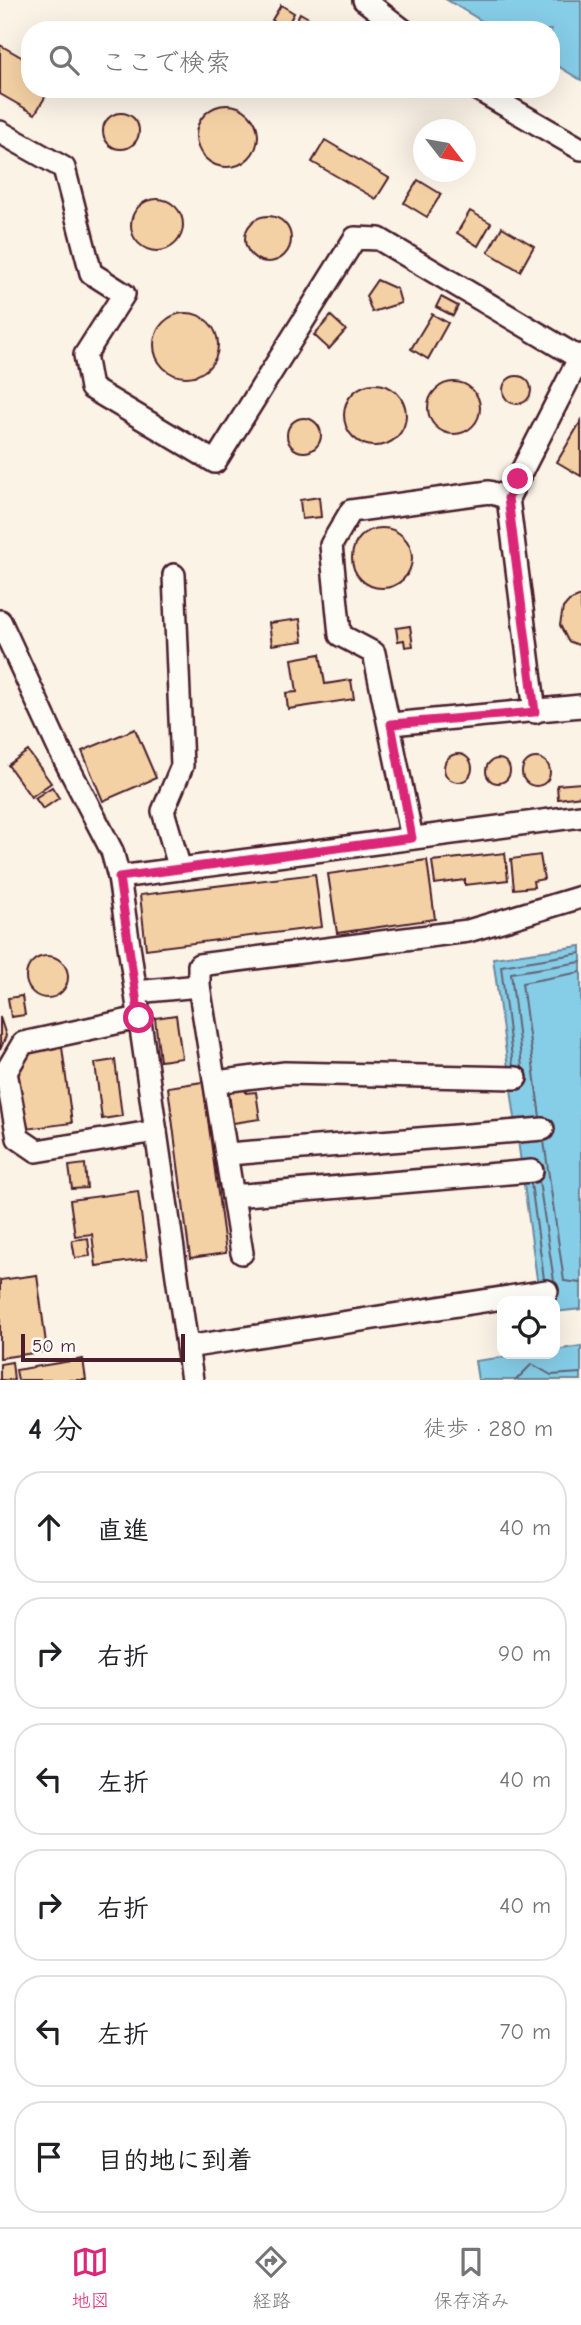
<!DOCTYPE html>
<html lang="ja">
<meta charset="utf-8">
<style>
:root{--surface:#fff;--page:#f6f6f6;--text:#202124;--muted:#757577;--line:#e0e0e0;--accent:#db2777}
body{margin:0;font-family:"Comic Neue","Klee One",sans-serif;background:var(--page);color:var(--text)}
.controls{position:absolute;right:21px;bottom:21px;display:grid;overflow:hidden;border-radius:14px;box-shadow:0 7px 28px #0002}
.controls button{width:63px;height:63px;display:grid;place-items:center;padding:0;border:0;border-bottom:2px solid var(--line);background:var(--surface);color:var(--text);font:35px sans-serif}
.compass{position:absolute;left:413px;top:119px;width:63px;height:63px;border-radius:50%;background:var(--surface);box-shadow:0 7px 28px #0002;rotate:121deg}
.scale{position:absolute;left:21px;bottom:18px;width:164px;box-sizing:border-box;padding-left:7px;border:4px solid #4a1f2b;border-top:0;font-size:19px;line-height:24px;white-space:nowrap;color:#4a1f2b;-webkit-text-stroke:5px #fdfcf7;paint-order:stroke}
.stop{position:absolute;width:21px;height:21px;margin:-16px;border:5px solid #db2777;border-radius:50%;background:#fff}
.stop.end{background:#db2777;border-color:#fff;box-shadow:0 2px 7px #0008}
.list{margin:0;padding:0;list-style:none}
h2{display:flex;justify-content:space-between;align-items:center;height:91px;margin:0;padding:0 28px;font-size:30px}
h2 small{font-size:23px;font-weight:400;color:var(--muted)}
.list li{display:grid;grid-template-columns:46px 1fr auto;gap:21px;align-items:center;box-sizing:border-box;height:112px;margin:0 14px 14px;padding:0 14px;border:2px solid var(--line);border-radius:28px}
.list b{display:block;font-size:26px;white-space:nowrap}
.list em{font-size:23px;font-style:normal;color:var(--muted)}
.icon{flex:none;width:38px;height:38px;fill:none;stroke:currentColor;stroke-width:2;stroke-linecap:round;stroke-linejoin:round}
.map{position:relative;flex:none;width:581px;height:1380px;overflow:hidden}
.search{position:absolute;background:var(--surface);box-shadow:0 7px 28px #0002;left:21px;right:21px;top:21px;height:77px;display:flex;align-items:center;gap:18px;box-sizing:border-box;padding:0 24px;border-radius:28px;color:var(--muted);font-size:26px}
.sheet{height:847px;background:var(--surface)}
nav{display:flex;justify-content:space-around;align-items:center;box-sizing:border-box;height:98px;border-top:2px solid var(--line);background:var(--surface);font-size:19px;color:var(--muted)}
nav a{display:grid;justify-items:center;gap:4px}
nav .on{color:var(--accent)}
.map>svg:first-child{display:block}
.water{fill:#86cde7;stroke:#6e879c;stroke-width:2}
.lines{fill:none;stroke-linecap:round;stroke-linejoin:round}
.shore{stroke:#626576;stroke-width:2}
.building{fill:#f4d1a4;stroke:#4a1f2b;stroke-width:2}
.minor-casing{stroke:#4a1f2b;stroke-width:26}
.minor{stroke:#fdfcf7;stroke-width:21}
.route{stroke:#db2777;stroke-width:9}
</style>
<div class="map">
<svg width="581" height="1380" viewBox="0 0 581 1380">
<rect width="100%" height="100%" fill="#fbf3e6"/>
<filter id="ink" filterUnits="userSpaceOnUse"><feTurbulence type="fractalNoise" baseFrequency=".0143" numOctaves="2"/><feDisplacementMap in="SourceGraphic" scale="14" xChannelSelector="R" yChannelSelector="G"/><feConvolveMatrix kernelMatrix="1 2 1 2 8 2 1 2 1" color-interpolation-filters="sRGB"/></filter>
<g filter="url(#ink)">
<g class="water">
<polygon points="447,0 581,0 581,80 551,62 551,30 497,30"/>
<polygon points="581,946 581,1309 555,1312 555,1301 540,1301 493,958"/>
<polygon points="581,1346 581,1380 478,1380 475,1361 527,1354 555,1354 555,1350"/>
</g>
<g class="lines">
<g class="shore">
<polyline points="513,1066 501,966 581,953"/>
<polyline points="522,1067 511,973 581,962"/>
<polyline points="540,1117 522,983 581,972"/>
<polyline points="544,1141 564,1281 581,1283"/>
<polyline points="539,1181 554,1281"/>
<polyline points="531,1183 544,1279"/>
<polyline points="516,1380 532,1364 551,1375 581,1373"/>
</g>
</g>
<g class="building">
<polygon points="281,5 294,13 286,28 272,20"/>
<polygon points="300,13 321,25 318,30 291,30"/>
<polygon points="0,45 30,62 30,89 50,89 35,114 0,94"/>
<circle cx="227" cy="136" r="31"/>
<circle cx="121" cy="131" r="18"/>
<polygon points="325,140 389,178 376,199 312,162"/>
<polygon points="418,180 441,194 427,217 404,203"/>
<circle cx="157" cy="225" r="26"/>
<polygon points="470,211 491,223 478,246 457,233"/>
<circle cx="268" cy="239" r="23"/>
<polygon points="502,227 534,246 520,271 488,252"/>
<polygon points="377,280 397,289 401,303 372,312 366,296"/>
<polygon points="441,297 458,306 453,316 436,307"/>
<circle cx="186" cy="345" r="32"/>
<polygon points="432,314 448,323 428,359 411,349"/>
<polygon points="331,316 346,330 329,349 314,335"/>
<circle cx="517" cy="390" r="14"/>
<circle cx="454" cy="408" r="26"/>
<circle cx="375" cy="415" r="31"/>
<circle cx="304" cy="435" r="17"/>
<polygon points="581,421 581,476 557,462"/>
<polygon points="319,497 321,517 302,519 300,500"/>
<circle cx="382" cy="558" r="30"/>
<polygon points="581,596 581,646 568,641 560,625 563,608 569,601"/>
<polygon points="300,619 303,641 272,645 269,623"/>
<polygon points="410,626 413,646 405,647 404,640 398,641 396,628"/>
<polygon points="320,654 325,684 351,680 354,699 288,709 286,693 297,692 292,659"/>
<polygon points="135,729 156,778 103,801 82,751"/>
<polygon points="28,751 51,783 31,797 8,765"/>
<circle cx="458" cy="768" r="14"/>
<circle cx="536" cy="772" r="14"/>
<circle cx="498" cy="771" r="12"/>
<polygon points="581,783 581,796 558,799 557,785"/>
<polygon points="52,787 59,798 43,809 35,798"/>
<polygon points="505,853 508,880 465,885 465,880 435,884 432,861"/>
<polygon points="540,855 544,879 533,881 534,887 514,889 511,859"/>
<polygon points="427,860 435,919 337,933 328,874"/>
<polygon points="315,874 322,927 146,949 140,895"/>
<circle cx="47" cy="977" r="21"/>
<polygon points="22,996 25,1015 11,1017 8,998"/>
<polygon points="176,1015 182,1058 160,1061 155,1018"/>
<polygon points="0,1017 6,1036 0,1050"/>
<polygon points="62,1047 72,1123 26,1129 18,1071 32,1051"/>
<polygon points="115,1060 122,1116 102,1119 95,1063"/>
<polygon points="203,1082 226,1253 190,1258 168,1087"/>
<polygon points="245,1084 246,1093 256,1092 260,1119 233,1123 228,1086"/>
<polygon points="85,1164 87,1188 72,1189 69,1166"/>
<polygon points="138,1191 147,1259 96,1266 92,1234 75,1236 70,1200"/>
<polygon points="88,1238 90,1256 75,1258 72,1240"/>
<polygon points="37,1275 47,1351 0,1358 0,1280"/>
<polygon points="83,1359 86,1380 18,1380 16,1370"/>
<polygon points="12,1362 14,1380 0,1380 0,1364"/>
</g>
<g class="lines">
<defs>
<g id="minor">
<polyline points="364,0 403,30"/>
<polyline points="477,89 581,149"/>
<polyline points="0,132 64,168 91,273 124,294 85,355 91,388 215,462 355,238 379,239 579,358"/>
<polyline points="174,575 182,766 163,811 180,869"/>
<polyline points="0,621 59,749 112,851 119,877 192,1380"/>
<polyline points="535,712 508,498 581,355"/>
<polyline points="391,724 581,706"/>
<polyline points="412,838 374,653 340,635 331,545 351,511 489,492 508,498"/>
<polyline points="119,877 581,816"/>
<polyline points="136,992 199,986"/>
<polyline points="139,1018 23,1043 6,1072 18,1138 37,1151 156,1131"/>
<polyline points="216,1082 285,1073 516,1078"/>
<polyline points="228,1154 543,1129"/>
<polyline points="233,1196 532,1171"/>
<polyline points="242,1253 199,986 199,965 468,931 581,897"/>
<polyline points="187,1347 547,1291"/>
</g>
</defs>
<use href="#minor" class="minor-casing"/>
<use href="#minor" class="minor"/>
</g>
</g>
<g class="lines" filter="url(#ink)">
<polyline class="route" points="139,1018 119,877 412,838 391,724 535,712 508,498 518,479"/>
</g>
</svg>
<div class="controls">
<button><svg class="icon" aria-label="locate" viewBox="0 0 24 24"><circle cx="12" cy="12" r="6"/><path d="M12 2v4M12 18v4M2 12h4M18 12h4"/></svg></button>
</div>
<svg class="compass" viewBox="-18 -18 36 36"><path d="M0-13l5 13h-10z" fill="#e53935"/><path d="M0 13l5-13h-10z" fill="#757577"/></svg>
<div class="scale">50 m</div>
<div class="stop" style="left:139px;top:1018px"></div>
<div class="stop end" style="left:518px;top:479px"></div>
<div class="search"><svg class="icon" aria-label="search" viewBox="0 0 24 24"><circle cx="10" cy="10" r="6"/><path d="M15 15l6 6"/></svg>ここで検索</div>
</div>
<section class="sheet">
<h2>4 分<small>徒歩 · 280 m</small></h2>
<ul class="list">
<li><svg class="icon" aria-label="ahead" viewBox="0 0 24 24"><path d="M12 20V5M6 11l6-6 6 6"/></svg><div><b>直進</b></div><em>40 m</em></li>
<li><svg class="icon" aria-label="right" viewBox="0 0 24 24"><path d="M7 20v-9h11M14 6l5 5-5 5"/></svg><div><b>右折</b></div><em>90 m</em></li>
<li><svg class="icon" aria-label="left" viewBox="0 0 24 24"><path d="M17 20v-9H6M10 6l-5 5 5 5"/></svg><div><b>左折</b></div><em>40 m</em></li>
<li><svg class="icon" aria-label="right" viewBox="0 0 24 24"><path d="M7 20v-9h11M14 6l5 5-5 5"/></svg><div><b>右折</b></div><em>40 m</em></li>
<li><svg class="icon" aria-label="left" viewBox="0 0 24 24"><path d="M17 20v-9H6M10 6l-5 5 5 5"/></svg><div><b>左折</b></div><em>70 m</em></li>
<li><svg class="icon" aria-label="arrive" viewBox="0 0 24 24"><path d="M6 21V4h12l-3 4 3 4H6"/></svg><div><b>目的地に到着</b></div></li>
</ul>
</section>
<nav>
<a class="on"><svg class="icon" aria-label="map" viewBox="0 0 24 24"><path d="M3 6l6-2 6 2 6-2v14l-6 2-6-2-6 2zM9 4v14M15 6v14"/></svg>地図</a>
<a><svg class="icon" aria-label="directions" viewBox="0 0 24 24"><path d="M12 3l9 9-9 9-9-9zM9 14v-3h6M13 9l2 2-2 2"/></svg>経路</a>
<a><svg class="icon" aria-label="saved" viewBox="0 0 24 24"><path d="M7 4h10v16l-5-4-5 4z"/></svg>保存済み</a>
</nav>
